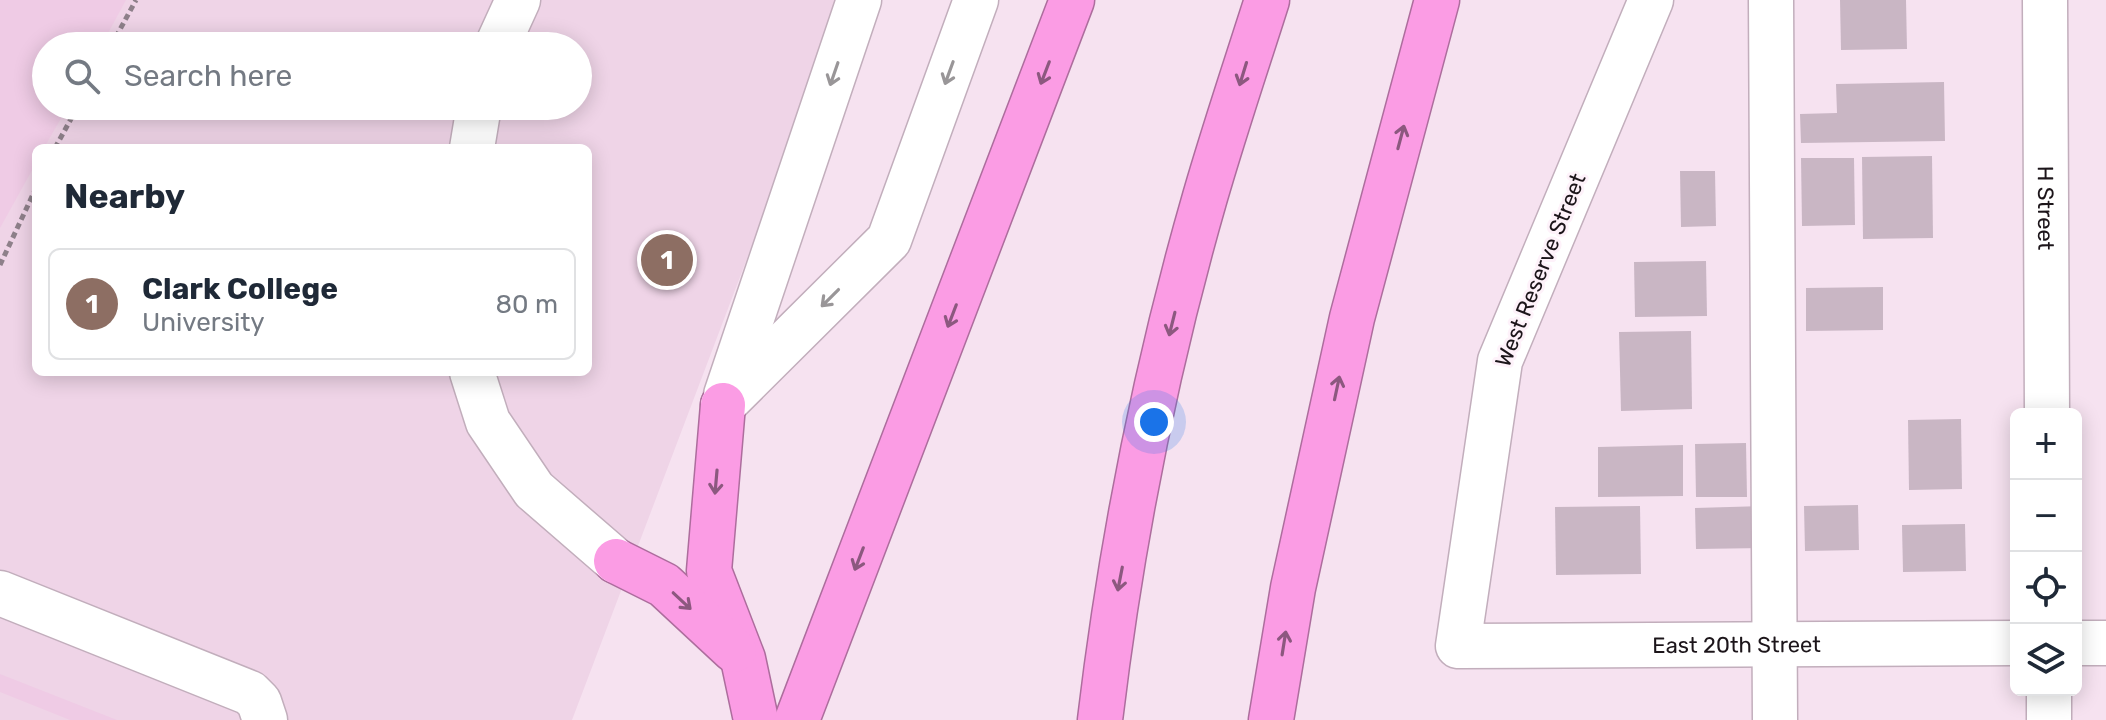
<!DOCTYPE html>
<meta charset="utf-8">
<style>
:root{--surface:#fff;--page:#f2f2f3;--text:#1f2937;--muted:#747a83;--line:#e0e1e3;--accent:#111827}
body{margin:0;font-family:Rubik,sans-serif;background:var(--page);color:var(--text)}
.controls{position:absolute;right:24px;bottom:24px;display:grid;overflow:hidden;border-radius:12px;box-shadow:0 4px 20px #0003}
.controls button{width:72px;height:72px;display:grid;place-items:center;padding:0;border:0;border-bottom:2px solid var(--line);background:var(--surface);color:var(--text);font:40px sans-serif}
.you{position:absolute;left:1154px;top:422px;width:28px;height:28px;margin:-20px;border:6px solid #fff;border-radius:50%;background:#1a73e8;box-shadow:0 0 0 12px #1a73e833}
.badge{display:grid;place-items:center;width:52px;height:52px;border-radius:50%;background:var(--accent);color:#fff;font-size:26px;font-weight:700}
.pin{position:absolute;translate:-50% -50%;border:4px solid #fff;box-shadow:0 2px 8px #0006}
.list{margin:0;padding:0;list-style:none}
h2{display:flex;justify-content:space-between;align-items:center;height:104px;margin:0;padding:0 32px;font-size:34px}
h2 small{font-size:26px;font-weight:400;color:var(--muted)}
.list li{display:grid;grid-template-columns:52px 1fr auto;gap:24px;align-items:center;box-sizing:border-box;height:112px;margin:0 16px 16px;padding:0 16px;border:2px solid var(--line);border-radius:12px}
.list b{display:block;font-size:30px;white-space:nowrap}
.list p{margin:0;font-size:26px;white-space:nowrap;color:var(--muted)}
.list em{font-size:26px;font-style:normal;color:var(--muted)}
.icon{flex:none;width:44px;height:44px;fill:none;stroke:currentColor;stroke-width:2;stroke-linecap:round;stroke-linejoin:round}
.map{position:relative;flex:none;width:2106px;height:720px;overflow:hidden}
.search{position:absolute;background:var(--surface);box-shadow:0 4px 20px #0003;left:32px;top:32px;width:560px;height:88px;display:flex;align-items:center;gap:20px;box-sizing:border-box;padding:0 28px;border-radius:44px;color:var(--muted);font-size:30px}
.panel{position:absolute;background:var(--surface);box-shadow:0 4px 20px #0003;left:32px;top:144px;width:560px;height:232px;border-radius:12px}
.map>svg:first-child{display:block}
.built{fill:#efd4e7;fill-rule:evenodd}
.green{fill:#efcbe5}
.building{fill:#c9b6c4}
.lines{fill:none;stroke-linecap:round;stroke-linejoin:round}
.minor-casing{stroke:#c2aebc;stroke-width:47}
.highway-casing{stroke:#ad6d9d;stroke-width:47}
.path{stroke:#8e808a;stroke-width:5;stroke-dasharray:6 4;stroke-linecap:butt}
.minor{stroke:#fff;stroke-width:44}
.highway{stroke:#fb9ce4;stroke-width:44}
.oneway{stroke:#999698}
.oneway2{stroke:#8c587f}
.labels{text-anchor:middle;stroke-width:6;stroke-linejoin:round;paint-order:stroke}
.street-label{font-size:22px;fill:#1c151a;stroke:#fef2fa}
</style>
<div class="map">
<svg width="2106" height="720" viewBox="0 0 2106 720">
<rect width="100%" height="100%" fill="#f6e2f0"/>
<path class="built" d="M0,0H845L572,720H0ZM46,46H578V106H46ZM36,148H588V372H36Z"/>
<g class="green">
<polygon points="0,0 126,0 101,46 46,46 46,106 68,106 44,148 36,148 36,163 0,228"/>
<polygon points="0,674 117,720 70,720 0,692"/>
</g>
<g class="building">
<polygon points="1840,0 1906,0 1907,49 1841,50"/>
<polygon points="1944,82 1945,141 1801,143 1800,114 1837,113 1836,84"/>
<polygon points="1932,156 1933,238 1863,239 1862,157"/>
<polygon points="1801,158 1854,158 1855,225 1802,226"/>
<polygon points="1680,171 1715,171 1716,226 1681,227"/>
<polygon points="1706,261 1707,316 1635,317 1634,262"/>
<polygon points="1883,287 1883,330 1806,331 1806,288"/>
<polygon points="1691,331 1692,409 1621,411 1619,332"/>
<polygon points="1961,419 1962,489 1909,490 1908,420"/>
<polygon points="1746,443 1747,497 1696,497 1695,444"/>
<polygon points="1683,445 1683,496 1598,497 1598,447"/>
<polygon points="1858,505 1859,550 1805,551 1804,506"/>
<polygon points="1640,506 1641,574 1556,575 1555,507"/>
<polygon points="1764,506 1764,548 1696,549 1695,508"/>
<polygon points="1965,524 1966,571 1903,572 1902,525"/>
</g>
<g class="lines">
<defs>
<g id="minor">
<path id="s1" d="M1651,0L1500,361L1458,646L2016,643"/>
<polyline points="1771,0 1775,720"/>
<path id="s2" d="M2045,0L2047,414"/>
<polyline points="497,46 518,0"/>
<polyline points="472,148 479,106"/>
<polyline points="472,372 488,422 534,490 616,561"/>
<polyline points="726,395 859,0"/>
<polyline points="723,405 889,240 976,0"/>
<polyline points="0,593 250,693 259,702 265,720"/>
<polyline points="2076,643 2106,643"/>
<polyline points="2049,690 2049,720"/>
</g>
<g id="highway">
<polyline points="723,405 709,571 743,659 756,720"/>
<polyline points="616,561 664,585 734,650"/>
<polyline points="797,720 1072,0"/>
<path d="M1100,720C1121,544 1156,367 1205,197C1224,131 1246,66 1267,0"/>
<polyline points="1271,720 1293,588 1352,318 1437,0"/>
</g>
</defs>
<use href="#minor" class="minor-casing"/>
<use href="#highway" class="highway-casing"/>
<g class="path">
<polyline points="111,46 136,0"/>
<polyline points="55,148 78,106"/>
<polyline points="0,265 36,188"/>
</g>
<use href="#minor" class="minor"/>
<use href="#highway" class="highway"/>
</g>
<defs><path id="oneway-shaft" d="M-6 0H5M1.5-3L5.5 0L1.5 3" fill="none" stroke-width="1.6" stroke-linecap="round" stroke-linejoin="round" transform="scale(2)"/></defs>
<g class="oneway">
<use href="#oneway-shaft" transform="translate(949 73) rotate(110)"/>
<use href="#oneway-shaft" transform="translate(834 74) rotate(109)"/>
<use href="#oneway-shaft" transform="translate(830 298) rotate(135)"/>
</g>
<g class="oneway2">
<use href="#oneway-shaft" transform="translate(1045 73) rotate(111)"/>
<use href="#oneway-shaft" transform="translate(1243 74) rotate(107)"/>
<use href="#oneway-shaft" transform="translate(1401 137) rotate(-75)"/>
<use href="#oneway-shaft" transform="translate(952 316) rotate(111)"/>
<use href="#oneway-shaft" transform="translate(1172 324) rotate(104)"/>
<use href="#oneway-shaft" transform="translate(1337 388) rotate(-78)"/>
<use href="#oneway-shaft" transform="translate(716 482) rotate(95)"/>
<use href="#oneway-shaft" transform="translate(859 559) rotate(111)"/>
<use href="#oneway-shaft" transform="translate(1120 579) rotate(101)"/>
<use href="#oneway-shaft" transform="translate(682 601) rotate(43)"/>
<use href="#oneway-shaft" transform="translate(1284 643) rotate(-81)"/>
</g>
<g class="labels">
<g class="street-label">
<text dy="8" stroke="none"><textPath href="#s2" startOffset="208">H Street</textPath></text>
<text transform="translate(1540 270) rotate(-68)" y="8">West Reserve Street</text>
<text dy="8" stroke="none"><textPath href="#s1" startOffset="958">East 20th Street</textPath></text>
</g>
</g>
</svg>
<div class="controls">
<button>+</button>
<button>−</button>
<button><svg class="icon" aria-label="locate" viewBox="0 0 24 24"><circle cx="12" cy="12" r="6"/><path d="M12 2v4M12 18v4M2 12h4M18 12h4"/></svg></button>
<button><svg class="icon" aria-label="layers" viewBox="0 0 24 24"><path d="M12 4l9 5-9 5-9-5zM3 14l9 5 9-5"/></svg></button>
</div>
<div class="you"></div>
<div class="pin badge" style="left:667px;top:260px;background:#8d6e63">1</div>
<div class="search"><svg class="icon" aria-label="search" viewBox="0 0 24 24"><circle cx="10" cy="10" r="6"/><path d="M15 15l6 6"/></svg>Search here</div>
<section class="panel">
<h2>Nearby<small></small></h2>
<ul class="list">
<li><span class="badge" style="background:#8d6e63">1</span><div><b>Clark College</b><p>University</p></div><em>80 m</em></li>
</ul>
</section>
</div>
